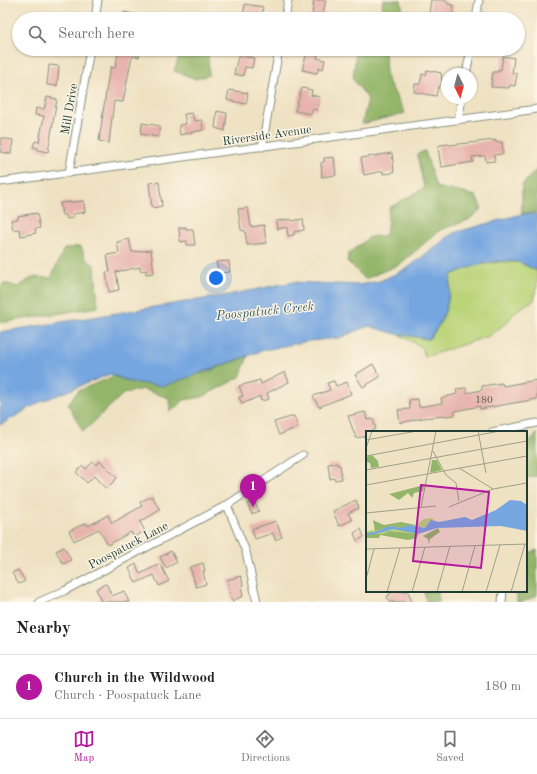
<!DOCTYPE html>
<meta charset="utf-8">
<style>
:root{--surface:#fff;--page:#f6f6f6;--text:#222;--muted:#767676;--line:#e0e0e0;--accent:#b5179e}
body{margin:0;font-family:"Old Standard TT",serif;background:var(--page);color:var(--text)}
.compass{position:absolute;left:441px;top:68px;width:36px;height:36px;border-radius:50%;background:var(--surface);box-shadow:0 1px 3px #0004;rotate:174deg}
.you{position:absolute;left:216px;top:278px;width:14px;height:14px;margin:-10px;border:3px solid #fff;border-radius:50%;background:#1a73e8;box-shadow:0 0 0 6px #1a73e833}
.badge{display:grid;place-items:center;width:26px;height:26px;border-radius:50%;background:var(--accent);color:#fff;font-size:13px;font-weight:700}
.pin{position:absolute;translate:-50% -33px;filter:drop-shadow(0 1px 2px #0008)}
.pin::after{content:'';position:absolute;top:21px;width:14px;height:12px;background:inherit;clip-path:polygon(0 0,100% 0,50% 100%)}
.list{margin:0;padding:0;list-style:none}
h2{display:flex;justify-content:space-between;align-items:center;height:52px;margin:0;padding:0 16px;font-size:17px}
h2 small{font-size:13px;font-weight:400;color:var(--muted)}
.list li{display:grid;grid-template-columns:26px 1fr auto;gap:12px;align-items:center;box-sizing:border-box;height:64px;padding:0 16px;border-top:1px solid var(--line)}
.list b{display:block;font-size:15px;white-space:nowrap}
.list p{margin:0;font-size:13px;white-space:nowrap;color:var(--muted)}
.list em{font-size:13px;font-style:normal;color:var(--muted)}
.icon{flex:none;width:22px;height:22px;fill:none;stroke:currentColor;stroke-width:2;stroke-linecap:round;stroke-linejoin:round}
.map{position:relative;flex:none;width:537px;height:602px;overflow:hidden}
.search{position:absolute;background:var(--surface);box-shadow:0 1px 3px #0004;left:12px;right:12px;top:12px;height:44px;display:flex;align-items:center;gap:10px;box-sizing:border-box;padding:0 14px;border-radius:22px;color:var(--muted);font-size:15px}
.sheet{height:116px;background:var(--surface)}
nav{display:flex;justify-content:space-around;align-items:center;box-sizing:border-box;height:56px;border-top:1px solid var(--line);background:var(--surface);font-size:11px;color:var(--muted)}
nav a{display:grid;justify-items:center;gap:2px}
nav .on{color:var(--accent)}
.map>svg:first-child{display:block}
.green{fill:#bbd47a;stroke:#6d8857}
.forest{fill:#94b66a;stroke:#5a7a4f}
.water{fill:#76a6e0;stroke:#4a728a}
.building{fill:#e7b4ad}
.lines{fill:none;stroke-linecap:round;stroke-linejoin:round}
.street-casing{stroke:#87907c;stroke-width:9}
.street{stroke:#fff;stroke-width:7}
.labels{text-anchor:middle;stroke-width:3;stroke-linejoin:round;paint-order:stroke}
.number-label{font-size:10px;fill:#515b52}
.street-label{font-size:12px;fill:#1f3d34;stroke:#fcf5e5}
.water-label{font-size:13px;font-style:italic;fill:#395c68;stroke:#fcf5e5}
.inset-river{fill:none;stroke:#76a6e0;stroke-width:2}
.inset-road{fill:none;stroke:#9ca08a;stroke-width:1}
.view{fill:#b5179e;fill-opacity:0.15;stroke:#b5179e;stroke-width:2}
.inset-edge{fill:none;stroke:#1f3d34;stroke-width:2}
</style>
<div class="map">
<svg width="537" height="602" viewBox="0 0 537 602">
<rect width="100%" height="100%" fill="#fcf5e5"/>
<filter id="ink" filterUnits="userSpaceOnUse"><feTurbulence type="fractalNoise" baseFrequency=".025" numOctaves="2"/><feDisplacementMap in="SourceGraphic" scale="8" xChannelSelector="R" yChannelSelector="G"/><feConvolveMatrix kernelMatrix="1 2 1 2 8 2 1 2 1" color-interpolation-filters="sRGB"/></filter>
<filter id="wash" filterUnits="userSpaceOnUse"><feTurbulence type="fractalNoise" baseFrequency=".012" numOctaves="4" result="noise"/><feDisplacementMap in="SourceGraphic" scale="16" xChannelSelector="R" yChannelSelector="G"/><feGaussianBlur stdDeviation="0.9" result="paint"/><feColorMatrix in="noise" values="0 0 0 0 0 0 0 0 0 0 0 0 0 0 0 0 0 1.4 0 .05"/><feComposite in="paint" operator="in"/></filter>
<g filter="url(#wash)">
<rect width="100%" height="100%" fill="#efe2c3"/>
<path class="green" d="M501,262H519L537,271V288L534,300L518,309L506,323L489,336L425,357L422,347L396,333L429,339C445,321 450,299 451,275L470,266Z"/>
<g class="forest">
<polygon points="383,0 401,0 403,13 388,17 387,19 380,19 381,17"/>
<polygon points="182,49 212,49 208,51 209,75 196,79 174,71"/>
<polygon points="356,49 385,49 386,77 405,113 362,124 368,99 353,79"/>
<polygon points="425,151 436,187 476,196 482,209 468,220 440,230 400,264 365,279 347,261 349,253 370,237 386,235 389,208 424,188 417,154"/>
<polygon points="537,169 537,212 522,214 522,185"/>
<polygon points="81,246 86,259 95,266 98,307 0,323 0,288 4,283 18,287 33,277 51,278 64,249"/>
<polygon points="248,356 240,377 202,397 184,400 170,412 169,398 142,389 123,394 83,432 68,404 78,391 114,376 130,382 204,373"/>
<polygon points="537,433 537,476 526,478 526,445"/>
<polygon points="537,550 537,595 523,602 517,602 517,591 526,591 526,554"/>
<polygon points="424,591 438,591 439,601 440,602 426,602"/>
</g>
<path class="water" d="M522,214H537V271C532,268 526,265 520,263C500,256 469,267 451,275C449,299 446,320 428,339L392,333L369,326L339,338L309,341L264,350L164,386L130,382L110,374L40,402L0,425V332L228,295L293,282L358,285L380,281L408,268L453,233Z"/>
<g id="blocks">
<g class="building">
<polygon points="314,0 326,0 322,17 312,15"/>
<polygon points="431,0 445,0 448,4 454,5 452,17 429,13"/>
<polygon points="245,4 263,7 261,18 243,16"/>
<polygon points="124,12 144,16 144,19 123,19"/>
<polygon points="119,49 140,49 139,57 133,56 131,61 123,102 114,101 109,143 99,141 108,78 111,67 115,68"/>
<polygon points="308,49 319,49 317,58 325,60 323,69 319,68 317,73 302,70"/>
<polygon points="238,56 254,58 252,68 245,67 243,76 234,74"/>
<polygon points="503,56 514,58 512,73 517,74 515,86 510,85 509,88 491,87 493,72 498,72 498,69 501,70"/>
<polygon points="49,65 59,66 57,86 47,85"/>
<polygon points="427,70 441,73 442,83 438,88 436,96 414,92 415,84 420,84 422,74 426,75"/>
<polygon points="302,88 312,90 311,95 320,97 317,110 312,109 311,114 295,111"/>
<polygon points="229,90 248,93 246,104 227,100"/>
<polygon points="47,97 57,99 48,152 37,150 38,148 33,147 35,141 39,142 44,116 35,115 36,108 44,109"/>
<polygon points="217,111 227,113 225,131 215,128"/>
<polygon points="192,113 194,121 202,120 203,130 180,135 179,125 186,124 184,114"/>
<polygon points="142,123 160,126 158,137 141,134"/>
<polygon points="0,138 13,140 11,154 0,152"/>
<polygon points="495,140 495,142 502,142 503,154 494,155 495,161 486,162 485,156 472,157 473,162 441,167 438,147 440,145 448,144 450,145"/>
<polygon points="392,153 394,171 392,173 383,174 383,171 364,175 361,158"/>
<polygon points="334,157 336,175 322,177 321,163 324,162 324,158"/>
<polygon points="159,182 162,206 152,208 149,183"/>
<polygon points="84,201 85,212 73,214 73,218 67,219 66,215 62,215 60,203"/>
<polygon points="248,208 251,227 264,225 266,243 247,245 245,231 241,230 238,209"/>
<polygon points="37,213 40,228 35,229 36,233 21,236 19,229 13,230 11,220 18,219 18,216"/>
<polygon points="291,219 291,221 303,219 304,230 294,232 294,235 288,236 287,227 277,229 276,221"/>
<polygon points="186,227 186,229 193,229 195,245 187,245 187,241 180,242 179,228"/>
<polygon points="129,239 132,252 151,250 154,273 146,274 146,270 140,271 140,267 116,272 119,290 109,292 106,272 110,272 107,255 119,253 117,242"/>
<polygon points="229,261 230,272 219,273 216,262"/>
<polygon points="373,364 380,377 363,387 355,375"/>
<polygon points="285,372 289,382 267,393 269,399 261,401 260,396 242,404 239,397 243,396 239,386 260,380 261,384"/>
<polygon points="537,380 537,399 480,409 480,406 455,411 455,415 423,418 400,423 398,410 410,409 409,400 418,399 419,407 442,403 441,398 457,394 456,389 466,388 467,393 482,390 482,386 502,383 503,386"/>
<polygon points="334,381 336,386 347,382 351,394 319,407 313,396 330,390 327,383"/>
<polygon points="365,412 367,420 373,419 376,429 367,432 367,436 356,438 348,416"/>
<polygon points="294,416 298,427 279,435 274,422"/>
<polygon points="100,461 117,478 106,489 94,476 87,483 76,472 83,466 86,469 93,462 96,465"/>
<polygon points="337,463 337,465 340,465 342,479 335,480 334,478 330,479 328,464"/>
<polygon points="152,496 160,510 140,522 145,531 134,537 131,532 108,545 99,529 74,541 69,531 86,523 88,526 108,515 112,523 142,506 140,502"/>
<polygon points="356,500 359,508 348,513 352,520 339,526 333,511"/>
<polygon points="254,501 259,511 252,514 247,504"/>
<polygon points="276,521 282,537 275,540 273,533 255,539 252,529"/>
<polygon points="361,529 364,537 357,541 354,533"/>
<polygon points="64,547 71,560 63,564 56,551"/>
<polygon points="171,551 177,562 166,568 160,557"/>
<polygon points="203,563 205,571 203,571 206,584 196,587 190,567"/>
<polygon points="136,564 140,574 160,564 169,581 159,586 154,575 136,583 129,568"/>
<polygon points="18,570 25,581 19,584 12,573"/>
<polygon points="241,576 243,585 241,586 243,596 232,601 227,580"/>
<polygon points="105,584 107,585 112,596 124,591 129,602 99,602 101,601 96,589"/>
<polygon points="397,591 408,591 412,602 389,602 387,596 390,595 389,594"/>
</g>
</g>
</g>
<g filter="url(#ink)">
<use href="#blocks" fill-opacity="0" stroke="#87907c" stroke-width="1"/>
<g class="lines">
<defs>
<g id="street">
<polyline points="95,19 98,0"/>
<polyline points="285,19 288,0"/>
<polyline points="476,19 479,0"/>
<polyline points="466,74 471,49"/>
<polyline points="458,120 462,98"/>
<polyline points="262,147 279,49"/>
<polyline points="69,173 90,49"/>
<polyline points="0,182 537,109"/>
<polyline points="492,432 537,423"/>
<polyline points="227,505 246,552 257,602"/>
<polyline points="39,602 64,591 227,505 303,455"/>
<polyline points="502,602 503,591"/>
</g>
</defs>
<use href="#street" class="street-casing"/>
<use href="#street" class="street"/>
</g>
</g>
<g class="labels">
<g class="number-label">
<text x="484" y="403">180</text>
</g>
<g class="street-label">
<text transform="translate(69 109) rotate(-80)" y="4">Mill Drive</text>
<text transform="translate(267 135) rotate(-8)" y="4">Riverside Avenue</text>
<text transform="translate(128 545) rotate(-28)" y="4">Poospatuck Lane</text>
</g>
<g class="water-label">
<text transform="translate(265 310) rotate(-6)" y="5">Poospatuck Creek</text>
</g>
</g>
<g transform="translate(366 431)">
<rect width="161" height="161" fill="#efe2c3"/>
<path d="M66,87L69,90L65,89L62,97L49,95L48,103H52L45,104L28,100L17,103H0L2,100L26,95L50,94L58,88Z" fill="#bbd47a"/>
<path d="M6,24L12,30L13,36L5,37L4,32L0,31V26ZM66,29H71L76,39L64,42ZM58,54L57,60L48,62L46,67L42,62L33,69L23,63ZM7,89L18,94L35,91L50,94L35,97L26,95L9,100ZM72,97L74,101L64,108L63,113L62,108L57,105ZM24,100L52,103L51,107L42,109L14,104L13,107H0V103H17Z" fill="#94b66a"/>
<path d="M144,69L155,70L161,74V100L135,95L71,97L52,103L27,98L11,103L26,95L34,97L44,94L59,97L65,89L73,91L99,86L106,89L130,79Z" fill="#76a6e0"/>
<path class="inset-river" d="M0,103L9,102L24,96"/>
<path class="inset-road" d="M112,0L120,42M0,9L51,0M0,17L6,0M67,20L80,44L90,52L93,70M0,25L134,0M93,37L127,58M0,39L161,10M0,54L161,25M55,76L70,0M83,76L127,58L161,52M0,82L70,75M0,118L161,113M0,148L8,118M21,161L34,117M46,161L59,116M71,161L84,115M96,161L109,115M120,161L134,114M145,161L159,113"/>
<path class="view" d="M55,54L123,61L115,137L47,130Z"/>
<rect width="161" height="161" class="inset-edge"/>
</g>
</svg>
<svg class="compass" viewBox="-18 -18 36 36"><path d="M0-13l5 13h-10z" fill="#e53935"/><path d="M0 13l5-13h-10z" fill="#767676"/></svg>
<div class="you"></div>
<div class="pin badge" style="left:253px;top:507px">1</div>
<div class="search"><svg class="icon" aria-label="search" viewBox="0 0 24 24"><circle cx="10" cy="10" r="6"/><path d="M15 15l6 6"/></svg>Search here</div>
</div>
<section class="sheet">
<h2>Nearby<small></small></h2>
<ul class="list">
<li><span class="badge">1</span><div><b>Church in the Wildwood</b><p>Church · Poospatuck Lane</p></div><em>180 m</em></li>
</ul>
</section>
<nav>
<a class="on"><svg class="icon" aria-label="map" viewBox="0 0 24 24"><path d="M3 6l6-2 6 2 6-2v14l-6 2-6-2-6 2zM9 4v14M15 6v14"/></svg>Map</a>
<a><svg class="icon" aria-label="directions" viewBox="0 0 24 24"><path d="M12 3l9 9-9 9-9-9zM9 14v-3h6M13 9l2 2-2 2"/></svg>Directions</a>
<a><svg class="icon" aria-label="saved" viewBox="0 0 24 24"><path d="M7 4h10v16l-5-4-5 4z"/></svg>Saved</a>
</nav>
